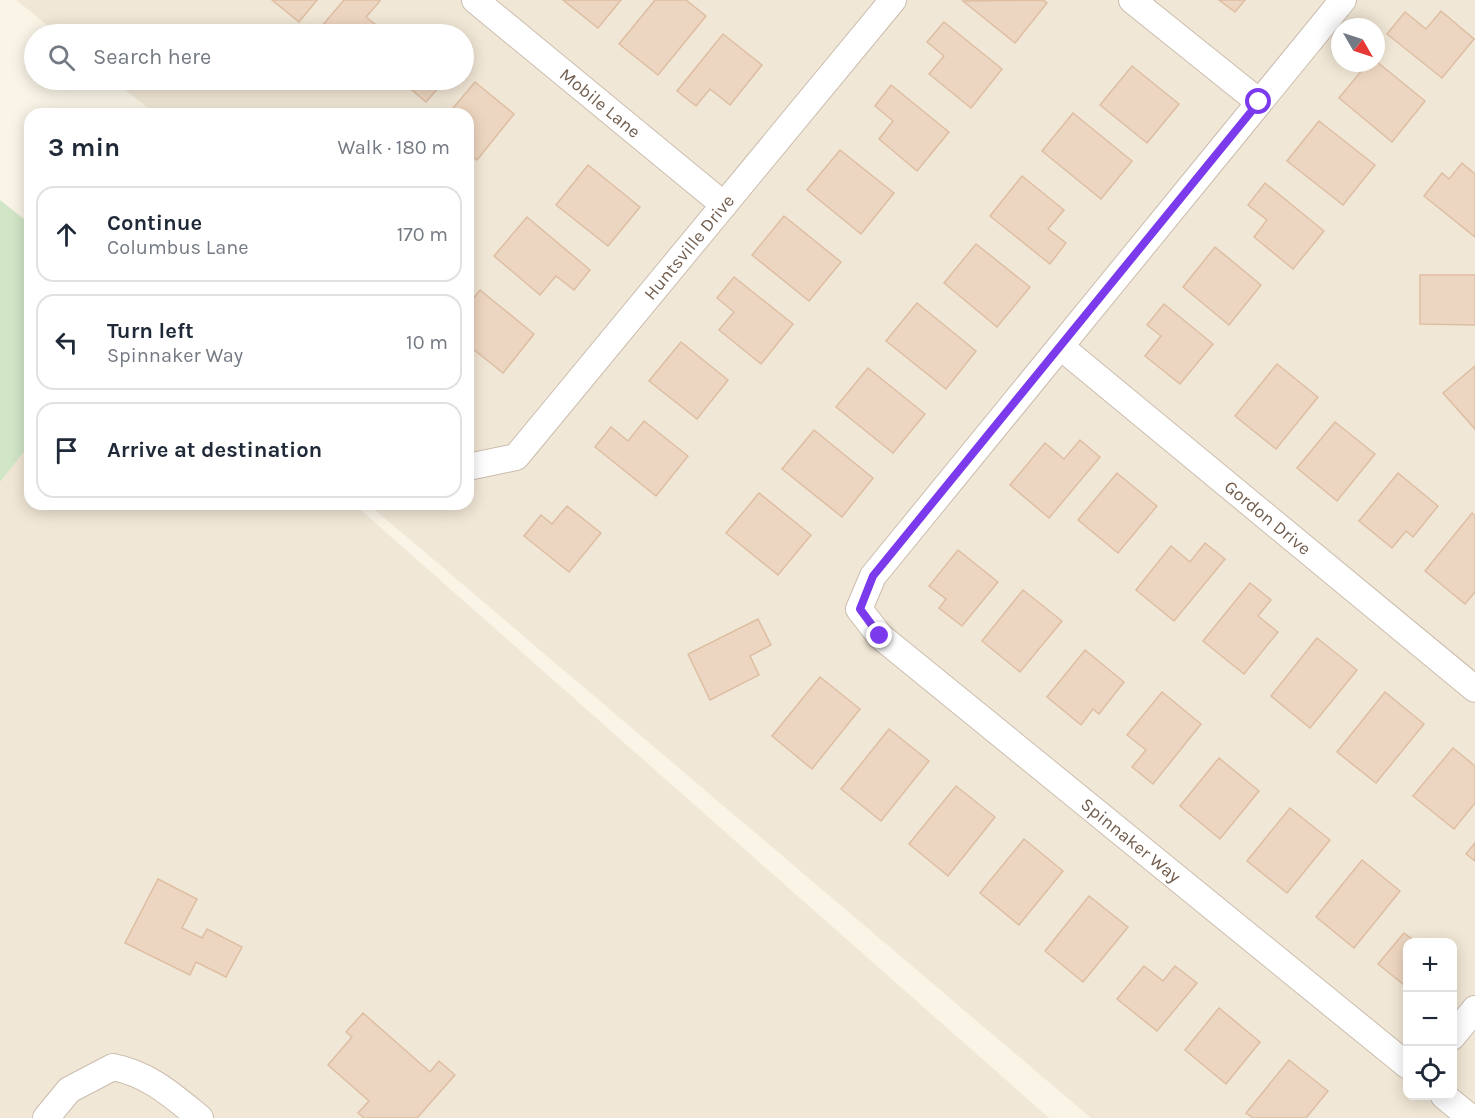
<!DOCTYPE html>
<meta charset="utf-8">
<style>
:root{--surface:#fff;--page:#f2f2f3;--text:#1f2937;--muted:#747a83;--line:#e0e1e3}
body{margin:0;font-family:Karla,sans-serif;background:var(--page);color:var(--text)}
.controls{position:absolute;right:18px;bottom:18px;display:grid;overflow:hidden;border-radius:12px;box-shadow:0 3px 15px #0003}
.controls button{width:54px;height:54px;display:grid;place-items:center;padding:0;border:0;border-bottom:2px solid var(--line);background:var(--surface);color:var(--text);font:30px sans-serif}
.compass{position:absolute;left:1331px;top:18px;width:54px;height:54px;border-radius:50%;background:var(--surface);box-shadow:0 3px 15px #0003;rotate:129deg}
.stop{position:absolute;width:18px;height:18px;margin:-14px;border:4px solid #7c3aed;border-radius:50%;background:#fff}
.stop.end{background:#7c3aed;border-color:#fff;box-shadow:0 2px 6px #0008}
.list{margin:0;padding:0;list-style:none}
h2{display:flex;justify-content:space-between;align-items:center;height:78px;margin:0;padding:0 24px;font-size:26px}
h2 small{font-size:20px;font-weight:400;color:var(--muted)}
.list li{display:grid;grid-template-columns:39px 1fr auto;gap:18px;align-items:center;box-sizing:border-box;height:96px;margin:0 12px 12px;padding:0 12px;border:2px solid var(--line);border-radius:18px}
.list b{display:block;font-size:22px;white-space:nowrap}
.list p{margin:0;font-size:20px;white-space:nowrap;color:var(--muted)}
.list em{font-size:20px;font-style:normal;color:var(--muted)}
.icon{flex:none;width:33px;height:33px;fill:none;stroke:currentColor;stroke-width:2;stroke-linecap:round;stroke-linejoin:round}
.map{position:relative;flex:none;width:1475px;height:1118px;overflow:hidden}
.search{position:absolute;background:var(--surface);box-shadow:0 3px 15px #0003;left:24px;top:24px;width:450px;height:66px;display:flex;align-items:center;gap:15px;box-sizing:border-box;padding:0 21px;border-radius:33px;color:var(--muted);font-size:22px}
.panel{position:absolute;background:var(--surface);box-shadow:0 3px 15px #0003;left:24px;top:108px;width:450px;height:402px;border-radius:18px}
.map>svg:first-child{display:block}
.residential{fill:#f1e7d6;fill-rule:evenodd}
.green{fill:#d1e6c6}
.building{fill:#edd6c1;stroke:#debea3;stroke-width:1.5}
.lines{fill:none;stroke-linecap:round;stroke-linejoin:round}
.street-casing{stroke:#cbbdae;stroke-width:28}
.street{stroke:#fff;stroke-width:26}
.route{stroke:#7c3aed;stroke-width:8}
.labels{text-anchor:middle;stroke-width:4.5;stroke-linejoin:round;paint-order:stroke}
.street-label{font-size:18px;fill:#715d4e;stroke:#fdf8ec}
</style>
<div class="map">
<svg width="1475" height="1118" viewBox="0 0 1475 1118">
<rect width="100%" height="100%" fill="#faf4e7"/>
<g class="residential">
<path d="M16,0H1475V1118H1091L368,504H468V114H155L113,80H464V34H58ZM1340,27H1376V63H1340ZM1408,942H1452V1096H1408Z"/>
<polygon points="30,444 30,504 354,504 1049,1118 0,1118 0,482"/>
</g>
<polygon class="green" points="0,200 30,224 30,444 0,482"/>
<g class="building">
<polygon points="272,0 317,0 299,22"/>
<polygon points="344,0 378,0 380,1 366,17 386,33 315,34"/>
<polygon points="563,0 621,0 598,28"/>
<polygon points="655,0 686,0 706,16 658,75 619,44"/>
<polygon points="1043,0 1047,3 1015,43 963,1"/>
<polygon points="1219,0 1245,0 1235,12"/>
<polygon points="1441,11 1474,39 1442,78 1387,34 1405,12 1426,29"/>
<polygon points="944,22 1002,69 971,108 929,74 944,56 927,42"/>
<polygon points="723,34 762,65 730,105 710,89 696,106 677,91"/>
<polygon points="1376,61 1425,101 1392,142 1339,98 1368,63 1376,63"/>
<polygon points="1132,66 1179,104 1147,143 1100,105"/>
<polygon points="400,80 445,80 426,102"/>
<polygon points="475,82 514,114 477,160 468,153 468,114 448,114"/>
<polygon points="891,85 949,132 917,171 879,139 893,121 875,106"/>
<polygon points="1073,113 1132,161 1101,199 1042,151"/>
<polygon points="1319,121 1375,165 1343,205 1287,161"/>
<polygon points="840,150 894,193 861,234 807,190"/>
<polygon points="1462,163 1475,174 1475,237 1424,196 1442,173 1449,179"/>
<polygon points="588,165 640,207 608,246 556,205"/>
<polygon points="1022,176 1064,210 1048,229 1066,243 1050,264 990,216"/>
<polygon points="1265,183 1324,231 1293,269 1254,237 1267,220 1248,205"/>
<polygon points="784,216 841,262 809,301 752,255"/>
<polygon points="527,217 590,270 574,290 556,276 540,295 494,256"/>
<polygon points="976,244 1030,287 997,327 944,283"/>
<polygon points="1215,247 1261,285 1229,325 1183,287"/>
<polygon points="1420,275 1475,275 1475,325 1420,324"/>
<polygon points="734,277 793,324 761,364 719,330 734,312 717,298"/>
<polygon points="480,290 534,334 503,373 468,345 468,305"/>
<polygon points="917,303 976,351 946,389 886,341"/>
<polygon points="1164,304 1213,344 1180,384 1145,356 1161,336 1147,325"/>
<polygon points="681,342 728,380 697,419 649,381"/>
<polygon points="1277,364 1318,397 1276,449 1235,416"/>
<polygon points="1475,366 1475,429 1443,393"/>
<polygon points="868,368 925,414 893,453 836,407"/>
<polygon points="644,421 688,456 656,496 595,447 611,427 628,441"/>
<polygon points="1335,422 1375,454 1337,501 1297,468"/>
<polygon points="814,430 873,478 842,517 782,469"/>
<polygon points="1080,440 1100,457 1049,518 1010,485 1045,443 1064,459"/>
<polygon points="1117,473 1157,506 1118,553 1078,520"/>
<polygon points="1398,473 1438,506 1413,537 1406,531 1392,548 1359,521"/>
<polygon points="759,493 811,535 778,575 726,533"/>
<polygon points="567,506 601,533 569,572 524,536 541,515 552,524"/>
<polygon points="1472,513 1475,516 1475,592 1465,604 1425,571"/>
<polygon points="1205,543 1225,559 1174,621 1136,590 1171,546 1190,562"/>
<polygon points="958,550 998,582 962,626 939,608 946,599 929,586"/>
<polygon points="1250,583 1271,600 1258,616 1278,632 1244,674 1203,641"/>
<polygon points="1023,590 1062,621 1020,672 982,641"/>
<polygon points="758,619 771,645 750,656 759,675 710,700 688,654"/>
<polygon points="1317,638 1357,670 1310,728 1271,696"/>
<polygon points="1085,650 1124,682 1099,714 1093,709 1081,725 1047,697"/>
<polygon points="820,677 860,709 812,769 772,736"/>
<polygon points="1162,692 1201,724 1153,784 1132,767 1146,750 1127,735"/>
<polygon points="1385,692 1424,724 1376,783 1337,752"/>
<polygon points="889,729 929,761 881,821 841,789"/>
<polygon points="1453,748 1475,766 1475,803 1454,829 1413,796"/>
<polygon points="1219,758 1259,791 1220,839 1180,806"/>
<polygon points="956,786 995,817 948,876 909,844"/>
<polygon points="1290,808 1330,840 1287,893 1247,861"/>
<polygon points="1024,839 1063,871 1019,925 980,893"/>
<polygon points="1475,843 1475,861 1466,854"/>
<polygon points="1362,860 1400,891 1354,948 1316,917"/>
<polygon points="158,879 197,899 182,928 202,938 207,929 242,947 226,977 196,962 190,975 125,943"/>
<polygon points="1089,896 1128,927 1083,982 1045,951"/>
<polygon points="1404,933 1416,942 1408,942 1408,988 1378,964"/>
<polygon points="1144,966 1163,981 1175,966 1197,983 1157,1031 1117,999"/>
<polygon points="1219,1008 1260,1042 1226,1084 1185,1050"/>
<polygon points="363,1013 430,1072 439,1061 455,1075 417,1118 364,1118 358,1113 369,1101 328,1065 352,1037 346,1032"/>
<polygon points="1289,1060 1328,1091 1306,1118 1253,1118 1246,1113"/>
</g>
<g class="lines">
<defs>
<g id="street">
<path id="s1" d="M475,0L724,205"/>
<polyline points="1132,0 1259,102"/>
<path id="s2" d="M1343,0L873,576L859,609L880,636L1408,1066"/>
<path id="s3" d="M1061,347L1475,689"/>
<path id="s4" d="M468,467L516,457L893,0"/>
<polyline points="1452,1037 1475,1009"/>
<polyline points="1444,1096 1471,1118"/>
<path d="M46,1118L69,1090L113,1067C149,1074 173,1096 200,1118"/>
</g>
</defs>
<use href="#street" class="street-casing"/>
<use href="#street" class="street"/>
</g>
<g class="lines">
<polyline class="route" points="880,636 860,609 873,576 1259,102"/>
</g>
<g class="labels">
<g class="street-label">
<text dy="6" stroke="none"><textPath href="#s1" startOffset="162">Mobile Lane</textPath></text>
<text dy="6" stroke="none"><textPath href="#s4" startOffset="321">Huntsville Drive</textPath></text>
<text dy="6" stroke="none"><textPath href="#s3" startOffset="268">Gordon Drive</textPath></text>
<text dy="6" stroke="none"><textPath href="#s2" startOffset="1137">Spinnaker Way</textPath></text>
</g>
</g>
</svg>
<div class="controls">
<button>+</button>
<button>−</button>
<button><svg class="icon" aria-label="locate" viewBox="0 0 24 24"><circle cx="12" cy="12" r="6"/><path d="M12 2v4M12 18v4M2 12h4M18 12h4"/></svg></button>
</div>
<svg class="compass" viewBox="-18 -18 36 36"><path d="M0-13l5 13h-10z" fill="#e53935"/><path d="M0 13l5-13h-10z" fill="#747a83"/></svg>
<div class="stop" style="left:1259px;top:102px"></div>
<div class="stop end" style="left:880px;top:636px"></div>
<div class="search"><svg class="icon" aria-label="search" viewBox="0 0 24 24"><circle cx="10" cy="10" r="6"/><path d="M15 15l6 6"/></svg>Search here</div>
<section class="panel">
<h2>3 min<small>Walk · 180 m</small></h2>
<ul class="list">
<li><svg class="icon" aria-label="ahead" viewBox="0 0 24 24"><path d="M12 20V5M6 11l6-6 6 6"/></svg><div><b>Continue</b><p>Columbus Lane</p></div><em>170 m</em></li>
<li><svg class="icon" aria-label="left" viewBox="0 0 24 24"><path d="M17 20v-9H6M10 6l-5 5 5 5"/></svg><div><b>Turn left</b><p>Spinnaker Way</p></div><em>10 m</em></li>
<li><svg class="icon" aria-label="arrive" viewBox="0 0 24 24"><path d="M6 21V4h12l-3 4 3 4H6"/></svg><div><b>Arrive at destination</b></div></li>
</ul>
</section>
</div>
